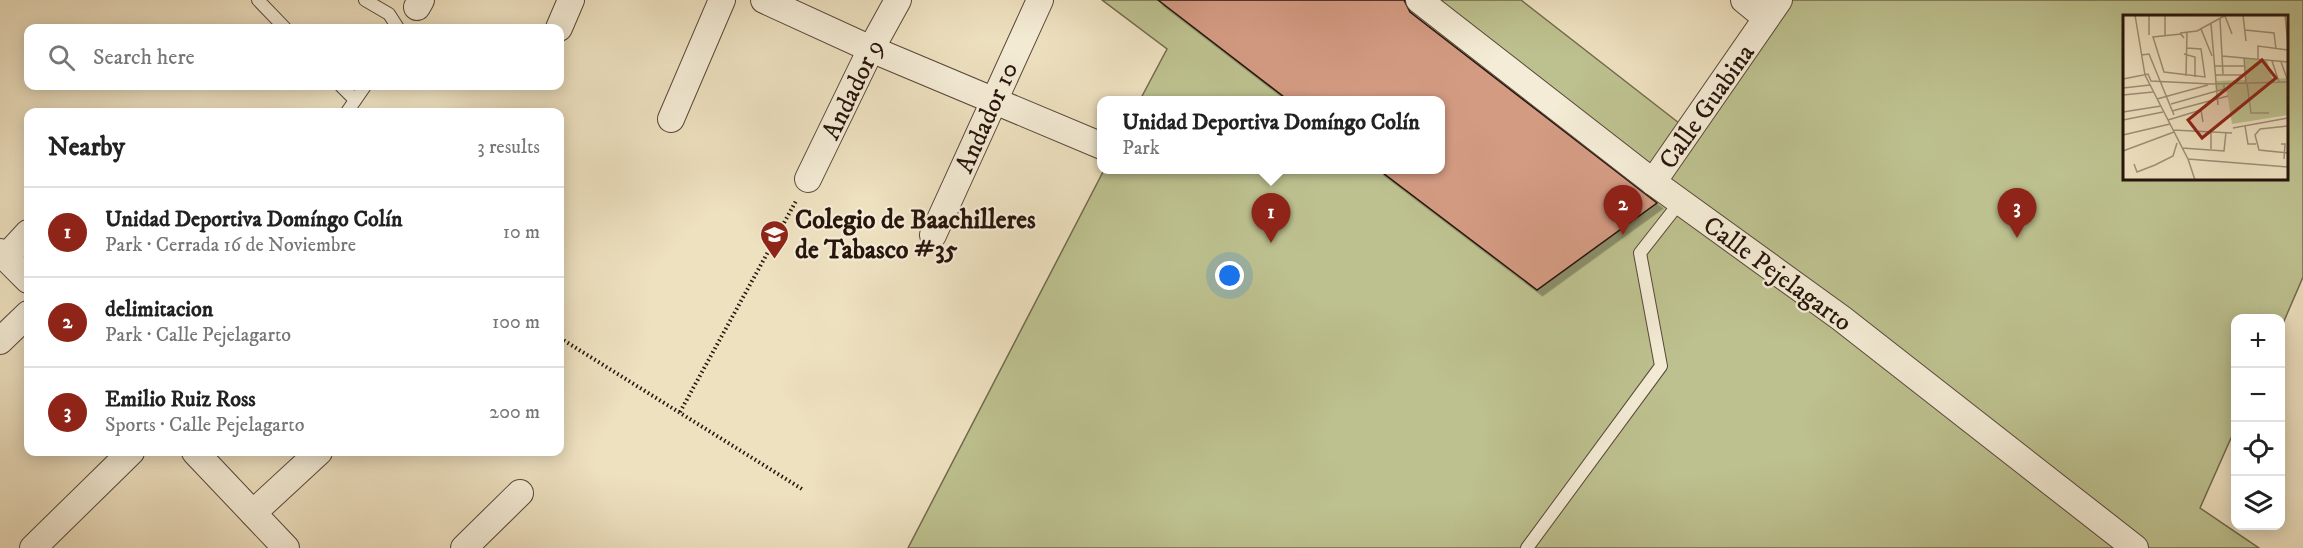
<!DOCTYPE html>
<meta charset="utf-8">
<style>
:root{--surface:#fff;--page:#f2f2f2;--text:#222;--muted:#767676;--line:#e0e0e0;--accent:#8f2418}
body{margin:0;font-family:"IM FELL DW Pica",serif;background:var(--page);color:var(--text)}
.controls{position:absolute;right:18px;bottom:18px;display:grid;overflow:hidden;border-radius:12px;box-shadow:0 3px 15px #0003}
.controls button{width:54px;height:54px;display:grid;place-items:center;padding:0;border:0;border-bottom:2px solid var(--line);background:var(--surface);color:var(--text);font:30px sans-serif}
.you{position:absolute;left:1230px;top:276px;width:21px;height:21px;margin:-15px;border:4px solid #fff;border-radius:50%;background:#1a73e8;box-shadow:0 0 0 9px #1a73e833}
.badge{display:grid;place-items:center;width:39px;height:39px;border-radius:50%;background:var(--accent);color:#fff;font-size:20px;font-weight:700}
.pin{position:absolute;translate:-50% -50px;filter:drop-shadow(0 2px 3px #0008)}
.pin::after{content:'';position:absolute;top:32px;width:21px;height:18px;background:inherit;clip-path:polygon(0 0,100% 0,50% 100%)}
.popup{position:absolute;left:1097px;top:96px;width:348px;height:78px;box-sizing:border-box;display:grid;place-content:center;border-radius:12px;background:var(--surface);filter:drop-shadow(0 2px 4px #0005);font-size:20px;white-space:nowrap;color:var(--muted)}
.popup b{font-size:22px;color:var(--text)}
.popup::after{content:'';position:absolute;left:50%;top:100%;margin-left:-12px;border:12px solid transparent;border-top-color:var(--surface)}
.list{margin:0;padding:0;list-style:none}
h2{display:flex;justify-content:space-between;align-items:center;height:78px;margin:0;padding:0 24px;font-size:26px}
h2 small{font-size:20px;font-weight:400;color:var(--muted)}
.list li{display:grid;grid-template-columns:39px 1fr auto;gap:18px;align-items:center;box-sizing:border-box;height:90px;padding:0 24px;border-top:2px solid var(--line)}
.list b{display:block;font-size:22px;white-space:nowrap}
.list p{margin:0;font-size:20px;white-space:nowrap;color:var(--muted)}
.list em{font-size:20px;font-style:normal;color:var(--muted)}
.icon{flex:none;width:33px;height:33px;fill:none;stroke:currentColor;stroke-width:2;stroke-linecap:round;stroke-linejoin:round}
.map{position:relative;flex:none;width:2303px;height:548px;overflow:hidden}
.search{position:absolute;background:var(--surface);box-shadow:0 3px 15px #0003;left:24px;top:24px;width:540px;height:66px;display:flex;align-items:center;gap:15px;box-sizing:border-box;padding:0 21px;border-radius:12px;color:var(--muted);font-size:22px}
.panel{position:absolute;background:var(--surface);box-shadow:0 3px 15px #0003;left:24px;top:108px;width:540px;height:348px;border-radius:12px}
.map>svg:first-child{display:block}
.green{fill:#bdc18f;stroke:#726a4e;stroke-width:1.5;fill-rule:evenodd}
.building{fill:#d49b83;stroke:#27140c;stroke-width:1.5;filter:url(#shadow)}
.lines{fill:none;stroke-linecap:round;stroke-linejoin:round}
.service-casing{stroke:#594739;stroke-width:14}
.minor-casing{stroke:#594739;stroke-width:28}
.path{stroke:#27140c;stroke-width:4;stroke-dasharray:1.5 3;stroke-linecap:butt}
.service{stroke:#f4ecd6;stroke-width:12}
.minor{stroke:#f4ecd6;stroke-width:26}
.labels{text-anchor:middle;stroke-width:4.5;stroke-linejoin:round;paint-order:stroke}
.street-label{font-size:26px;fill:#27140c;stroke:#f4ecd6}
.poi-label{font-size:26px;font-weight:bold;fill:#27140c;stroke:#f4ecd6;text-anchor:start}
.inset-road{fill:none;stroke:#9e8f78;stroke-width:1.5}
.view{fill:#8f2418;fill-opacity:0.15;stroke:#8f2418;stroke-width:3}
.inset-edge{fill:none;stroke:#27140c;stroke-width:3}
</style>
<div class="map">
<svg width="2303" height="548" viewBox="0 0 2303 548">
<defs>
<filter id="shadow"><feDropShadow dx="5.5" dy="5.5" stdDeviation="0" flood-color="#0004"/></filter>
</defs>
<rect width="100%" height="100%" fill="#eee1c0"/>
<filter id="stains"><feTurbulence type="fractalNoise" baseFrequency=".00333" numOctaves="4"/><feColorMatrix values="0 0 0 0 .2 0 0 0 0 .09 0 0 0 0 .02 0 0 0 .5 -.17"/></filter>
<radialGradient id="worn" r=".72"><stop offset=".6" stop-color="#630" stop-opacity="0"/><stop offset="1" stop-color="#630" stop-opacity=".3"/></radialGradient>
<path class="green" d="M1102,0H1521L1688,130L1779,0H2303V277L2281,328L2280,318H2236L2235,429L2200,508L2259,548H908L1104,170H1440V100H1140L1167,49ZM2124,16H2286V178H2124Z"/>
<polygon class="building" points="1158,0 1404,0 1410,12 1657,203 1537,290 1379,170 1440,170 1440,100 1288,100"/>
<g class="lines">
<defs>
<g id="service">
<polyline points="258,0 285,28"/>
<polyline points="365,0 389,14 398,28"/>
<polyline points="341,86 355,100"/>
<polyline points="347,112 365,86"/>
<polyline points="1527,548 1661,366 1640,253 1680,202"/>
</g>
<g id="minor">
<polyline points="764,0 871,49 1102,146"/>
<polyline points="1419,0 1653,182 1841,318 2135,548"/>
<polyline points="1744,0 1766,18"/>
<polyline points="417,7 421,0"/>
<polyline points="559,28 571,0"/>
<polyline points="671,119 722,0"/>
<polyline points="808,179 871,49 898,0"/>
<polyline points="1653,182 1779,0"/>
<polyline points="933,235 1040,0"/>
<polyline points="0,252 28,280"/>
<polyline points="6,257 28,233"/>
<polyline points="0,341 28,314"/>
<polyline points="195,452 286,548"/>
<polyline points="253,513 319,452"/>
<polyline points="33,548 131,452"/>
<polyline points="464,548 520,493"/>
</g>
</defs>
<use href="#service" class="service-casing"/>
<use href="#minor" class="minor-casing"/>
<g class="path">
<polyline points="560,338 802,489"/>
<polyline points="680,412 796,201"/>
</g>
<use href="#service" class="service"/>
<use href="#minor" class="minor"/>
</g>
<defs>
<symbol id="school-pin" viewBox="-11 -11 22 30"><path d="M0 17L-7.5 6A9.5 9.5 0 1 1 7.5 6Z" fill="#8f2418" stroke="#f4ecd6"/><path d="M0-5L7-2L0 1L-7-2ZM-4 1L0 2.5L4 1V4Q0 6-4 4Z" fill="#fff"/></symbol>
</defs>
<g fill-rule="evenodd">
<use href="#school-pin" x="758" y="218" width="33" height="45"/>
</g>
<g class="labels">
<g class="street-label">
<text transform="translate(852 89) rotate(-64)" y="9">Andador 9</text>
<text transform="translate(1706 106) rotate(-55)" y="9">Calle Guabina</text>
<text transform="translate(986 117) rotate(-66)" y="9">Andador 10</text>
<text transform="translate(1778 273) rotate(36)" y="9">Calle Pejelagarto</text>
</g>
<g class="poi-label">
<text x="795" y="228">Colegio de Baachilleres<tspan x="795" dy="30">de Tabasco #35</tspan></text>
</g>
</g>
<g transform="translate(2123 15)">
<rect width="165" height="165" fill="#eee1c0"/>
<path d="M121,43L144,45L149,64L165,63V100L109,109L104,77H93L92,66L122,65Z" fill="#bdc18f"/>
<path class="inset-road" d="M12,0L22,60L65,144L165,152M120,0L123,26M162,0L165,30M102,1L109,19M97,4L100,59M88,9L95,90M78,14L89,41M122,15L151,18L153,34M57,18L74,16L103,0M26,20V0M42,20V0M61,23L58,19L30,22L41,57L82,62L78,34L64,33M61,39L72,42V62M18,40L26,39L51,100M99,41L165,47M121,43L123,68M135,44V31L165,35M149,46L156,67M158,47L165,66M91,51H121M92,60H122M63,61L64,17M0,64L25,59L28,66L88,69L165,67M124,68L128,98H146M0,73L27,70M0,80L30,77M34,84L85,70M48,89L101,74V68M49,96L105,81M0,97L38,91M0,105L40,97M45,105L78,95L80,107M122,111L125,129H133M165,111L137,114L132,120L136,135L165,138M110,113L165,103M50,115L109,118M0,120L47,109M158,129H162L161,144M59,133L101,136L103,117M88,134V115M0,136L51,117M65,144L72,165M11,149L14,157L32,150L50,141L54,128"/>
<path class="view" d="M139,45L153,63L79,123L65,105Z"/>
<rect width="165" height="165" class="inset-edge"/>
</g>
<rect width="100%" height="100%" filter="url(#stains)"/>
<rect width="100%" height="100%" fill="url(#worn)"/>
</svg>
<div class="controls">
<button>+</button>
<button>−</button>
<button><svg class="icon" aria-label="locate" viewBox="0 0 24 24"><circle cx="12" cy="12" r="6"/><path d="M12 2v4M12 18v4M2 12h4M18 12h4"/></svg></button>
<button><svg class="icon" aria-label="layers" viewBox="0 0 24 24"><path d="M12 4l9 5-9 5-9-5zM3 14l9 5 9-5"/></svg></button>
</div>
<div class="you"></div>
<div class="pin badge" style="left:1271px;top:243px">1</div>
<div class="popup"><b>Unidad Deportiva Domíngo Colín</b>Park</div>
<div class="pin badge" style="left:1623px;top:235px">2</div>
<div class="pin badge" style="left:2017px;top:238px">3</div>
<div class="search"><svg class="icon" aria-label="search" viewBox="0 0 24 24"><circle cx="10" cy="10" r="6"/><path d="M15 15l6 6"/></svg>Search here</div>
<section class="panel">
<h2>Nearby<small>3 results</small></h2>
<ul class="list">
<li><span class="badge">1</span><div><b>Unidad Deportiva Domíngo Colín</b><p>Park · Cerrada 16 de Noviembre</p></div><em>10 m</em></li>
<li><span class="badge">2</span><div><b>delimitacion</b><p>Park · Calle Pejelagarto</p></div><em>100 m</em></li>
<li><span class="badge">3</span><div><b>Emilio Ruiz Ross</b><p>Sports · Calle Pejelagarto</p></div><em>200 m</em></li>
</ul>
</section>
</div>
